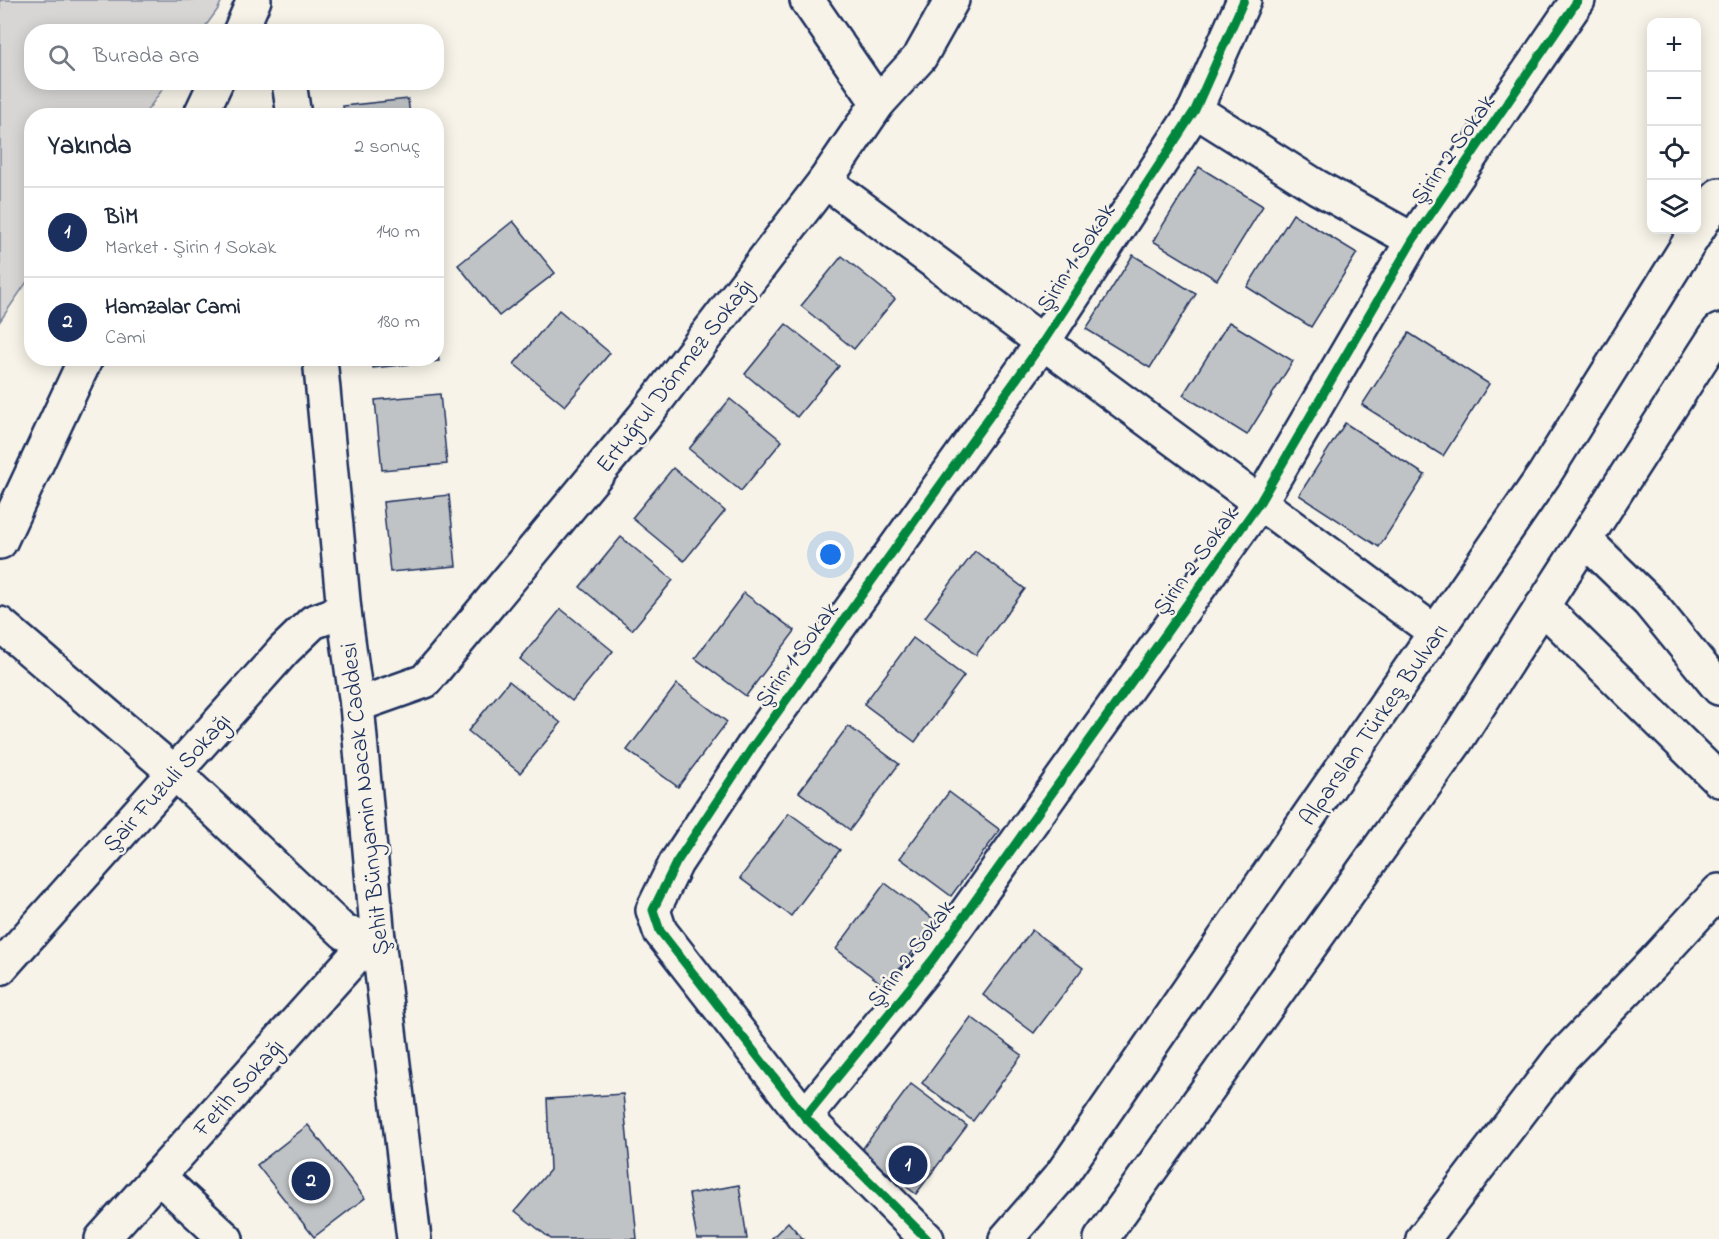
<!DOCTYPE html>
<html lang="tr">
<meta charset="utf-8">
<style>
:root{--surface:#fff;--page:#f6f6f7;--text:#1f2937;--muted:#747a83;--line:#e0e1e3;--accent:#1b2f5e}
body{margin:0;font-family:"Indie Flower",sans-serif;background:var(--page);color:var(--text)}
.controls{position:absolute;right:18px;top:18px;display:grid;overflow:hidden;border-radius:12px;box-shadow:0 3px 15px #0003}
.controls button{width:54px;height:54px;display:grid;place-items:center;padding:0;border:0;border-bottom:2px solid var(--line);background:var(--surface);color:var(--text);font:30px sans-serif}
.you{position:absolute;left:831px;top:555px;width:21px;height:21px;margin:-15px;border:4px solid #fff;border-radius:50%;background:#1a73e8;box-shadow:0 0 0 9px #1a73e833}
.badge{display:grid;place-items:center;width:39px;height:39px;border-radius:50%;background:var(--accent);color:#fff;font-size:20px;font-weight:700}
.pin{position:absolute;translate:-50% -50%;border:3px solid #fff;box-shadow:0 2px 6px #0006}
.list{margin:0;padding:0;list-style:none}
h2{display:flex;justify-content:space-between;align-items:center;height:78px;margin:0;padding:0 24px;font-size:26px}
h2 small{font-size:20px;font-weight:400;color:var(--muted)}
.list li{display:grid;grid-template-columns:39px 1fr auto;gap:18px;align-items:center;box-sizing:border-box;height:90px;padding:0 24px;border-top:2px solid var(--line)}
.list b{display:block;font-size:22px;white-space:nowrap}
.list p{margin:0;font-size:20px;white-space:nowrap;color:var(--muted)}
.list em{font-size:20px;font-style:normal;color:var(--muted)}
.icon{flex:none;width:33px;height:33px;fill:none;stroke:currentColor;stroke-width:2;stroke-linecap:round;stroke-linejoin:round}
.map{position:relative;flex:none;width:1719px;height:1239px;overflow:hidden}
.search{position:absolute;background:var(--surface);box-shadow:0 3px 15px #0003;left:24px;top:24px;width:420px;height:66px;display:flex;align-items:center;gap:15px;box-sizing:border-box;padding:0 21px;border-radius:24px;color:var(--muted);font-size:22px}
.panel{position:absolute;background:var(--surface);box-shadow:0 3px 15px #0003;left:24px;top:108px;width:420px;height:258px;border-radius:24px}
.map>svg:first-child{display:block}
.green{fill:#d7d6d4;stroke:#798299;stroke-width:1.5}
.building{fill:#c0c3c5;stroke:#1b2f5e;stroke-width:1.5}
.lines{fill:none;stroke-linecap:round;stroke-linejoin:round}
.minor-casing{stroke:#1b2f5e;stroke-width:38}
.highway-casing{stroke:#1b2f5e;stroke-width:38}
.minor{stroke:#f7f3e8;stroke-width:33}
.highway{stroke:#f7f3e8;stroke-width:33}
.cycleway-casing{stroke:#f7f3e8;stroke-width:13}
.cycleway{stroke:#00873e;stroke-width:9}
.labels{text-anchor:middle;stroke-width:5;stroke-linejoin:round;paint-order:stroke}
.street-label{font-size:24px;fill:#1b2f5e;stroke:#f7f3e8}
</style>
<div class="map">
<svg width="1719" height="1239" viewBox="0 0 1719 1239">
<rect width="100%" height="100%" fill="#f7f3e8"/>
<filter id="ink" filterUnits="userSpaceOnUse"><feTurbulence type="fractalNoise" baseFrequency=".0167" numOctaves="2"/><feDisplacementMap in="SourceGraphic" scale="12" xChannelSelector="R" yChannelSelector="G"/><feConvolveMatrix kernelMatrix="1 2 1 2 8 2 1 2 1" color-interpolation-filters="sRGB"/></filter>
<g filter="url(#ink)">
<polygon class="green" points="0,0 222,0 218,9 202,31 32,32 32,82 167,83 144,115 32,116 31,276 0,321"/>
<g class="building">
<polygon points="408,99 410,116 344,116 343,106"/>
<polygon points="1199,167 1263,206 1217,280 1153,241"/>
<polygon points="1293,214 1357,253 1311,327 1247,287"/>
<polygon points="513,221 555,273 499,316 458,265"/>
<polygon points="1133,255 1196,294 1150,368 1086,329"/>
<polygon points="842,256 895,299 854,349 801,306"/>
<polygon points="559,310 610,353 565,406 514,364"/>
<polygon points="1229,322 1293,361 1247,435 1183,395"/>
<polygon points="786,324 839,366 797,417 745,374"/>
<polygon points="1409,333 1489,384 1443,456 1362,405"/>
<polygon points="436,339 439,361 373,368 372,358 436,358"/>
<polygon points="440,394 447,464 382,470 375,400"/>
<polygon points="730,399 782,441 741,491 689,449"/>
<polygon points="1345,423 1425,475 1379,547 1299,495"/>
<polygon points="673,468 725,511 684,561 632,518"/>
<polygon points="449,495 456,566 390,572 383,502"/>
<polygon points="621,537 673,580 632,630 580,587"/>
<polygon points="975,551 1025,589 976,655 925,617"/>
<polygon points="744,593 795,631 746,696 695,658"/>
<polygon points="561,609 613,651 572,701 520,659"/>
<polygon points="913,638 964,676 915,742 864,704"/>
<polygon points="509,681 561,723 520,773 468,731"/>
<polygon points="677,684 727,722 678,787 627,750"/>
<polygon points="848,726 899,764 850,830 799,792"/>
<polygon points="949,792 1000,830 951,896 900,858"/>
<polygon points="789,813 840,850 791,916 740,878"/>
<polygon points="885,883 936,921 886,987 836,949"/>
<polygon points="1032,930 1083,968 1034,1033 983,995"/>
<polygon points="971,1017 1022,1055 973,1121 922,1083"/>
<polygon points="911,1084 967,1126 916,1194 860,1152"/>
<polygon points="623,1094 637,1239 551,1239 515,1211 550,1170 547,1099"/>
<polygon points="308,1125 365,1198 314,1237 257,1165"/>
<polygon points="739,1185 747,1239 697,1239 689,1194"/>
<polygon points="788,1222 803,1239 771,1239"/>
</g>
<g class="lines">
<defs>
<g id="minor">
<polyline points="807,0 878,103"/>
<polyline points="240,32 254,0"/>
<polyline points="289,82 294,116"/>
<polyline points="1195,110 1317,187 1413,240"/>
<polyline points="200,116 216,82"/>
<polyline points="825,181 1436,633"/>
<polyline points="320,358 344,611 357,705 378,939 414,1239"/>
<polyline points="1585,540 1649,602 1719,688"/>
<polyline points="0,542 86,358"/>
<polyline points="1542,606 1719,780"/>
<polyline points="0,624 175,773 345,933 378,939"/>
<polyline points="357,705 425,681 643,418 825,181 878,103 920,57 952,0"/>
<polyline points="0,968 284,650 313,622 344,611"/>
<polyline points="805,1117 934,958 1260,502 1413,240 1578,0"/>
<polyline points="158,1176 226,1239"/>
<polyline points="102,1239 353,959 378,939"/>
<polyline points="927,1239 805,1117 660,931 653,910 676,863 754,745 1043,342 1195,110 1244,0"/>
<polyline points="1423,1239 1561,1058 1653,963 1719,891"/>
</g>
<g id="highway">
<polyline points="1006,1239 1060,1177 1544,475 1719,195"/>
<polyline points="1101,1239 1454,744 1719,331"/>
</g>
</defs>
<use href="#minor" class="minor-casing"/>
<use href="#highway" class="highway-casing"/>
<use href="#minor" class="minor"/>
<use href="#highway" class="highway"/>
<defs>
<g id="cycleway">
<polyline points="805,1117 934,958 1260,502 1413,240 1578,0"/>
<polyline points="927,1239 805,1117 660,931 653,910 676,863 754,745 1043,342 1195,110 1244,0"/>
</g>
</defs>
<use href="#cycleway" class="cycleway-casing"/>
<use href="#cycleway" class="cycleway"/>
</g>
</g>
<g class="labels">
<g class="street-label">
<text transform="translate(1452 149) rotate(-55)" y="8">Şirin 2 Sokak</text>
<text transform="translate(1075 257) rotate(-57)" y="8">Şirin 1 Sokak</text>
<text transform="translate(674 375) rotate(-52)" y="8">Ertuğrul Dönmez Sokağı</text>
<text transform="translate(1195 560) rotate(-54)" y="8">Şirin 2 Sokak</text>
<text transform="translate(796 654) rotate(-54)" y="8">Şirin 1 Sokak</text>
<text transform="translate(1373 724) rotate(-55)" y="8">Alparslan Türkeş Bulvarı</text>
<text transform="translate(166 782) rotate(-48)" y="8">Şair Fuzuli Sokağı</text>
<text transform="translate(364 799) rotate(-96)" y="8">Şehit Bünyamin Nacak Caddesi</text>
<text transform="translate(910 953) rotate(-53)" y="8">Şirin 2 Sokak</text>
<text transform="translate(238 1087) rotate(-48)" y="8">Fetih Sokağı</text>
</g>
</g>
</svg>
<div class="controls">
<button>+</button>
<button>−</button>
<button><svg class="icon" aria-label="locate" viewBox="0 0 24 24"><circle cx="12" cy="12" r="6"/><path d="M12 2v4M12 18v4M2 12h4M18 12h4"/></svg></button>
<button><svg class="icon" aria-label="layers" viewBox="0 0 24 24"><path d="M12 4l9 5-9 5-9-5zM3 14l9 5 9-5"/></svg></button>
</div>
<div class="you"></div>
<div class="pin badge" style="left:908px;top:1165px">1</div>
<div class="pin badge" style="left:311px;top:1181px">2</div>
<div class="search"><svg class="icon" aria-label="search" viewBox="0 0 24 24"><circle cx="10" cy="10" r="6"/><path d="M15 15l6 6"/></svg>Burada ara</div>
<section class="panel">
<h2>Yakında<small>2 sonuç</small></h2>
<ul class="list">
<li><span class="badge">1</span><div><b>BİM</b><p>Market · Şirin 1 Sokak</p></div><em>140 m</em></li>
<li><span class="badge">2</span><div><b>Hamzalar Cami</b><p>Cami</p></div><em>180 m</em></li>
</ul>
</section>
</div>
